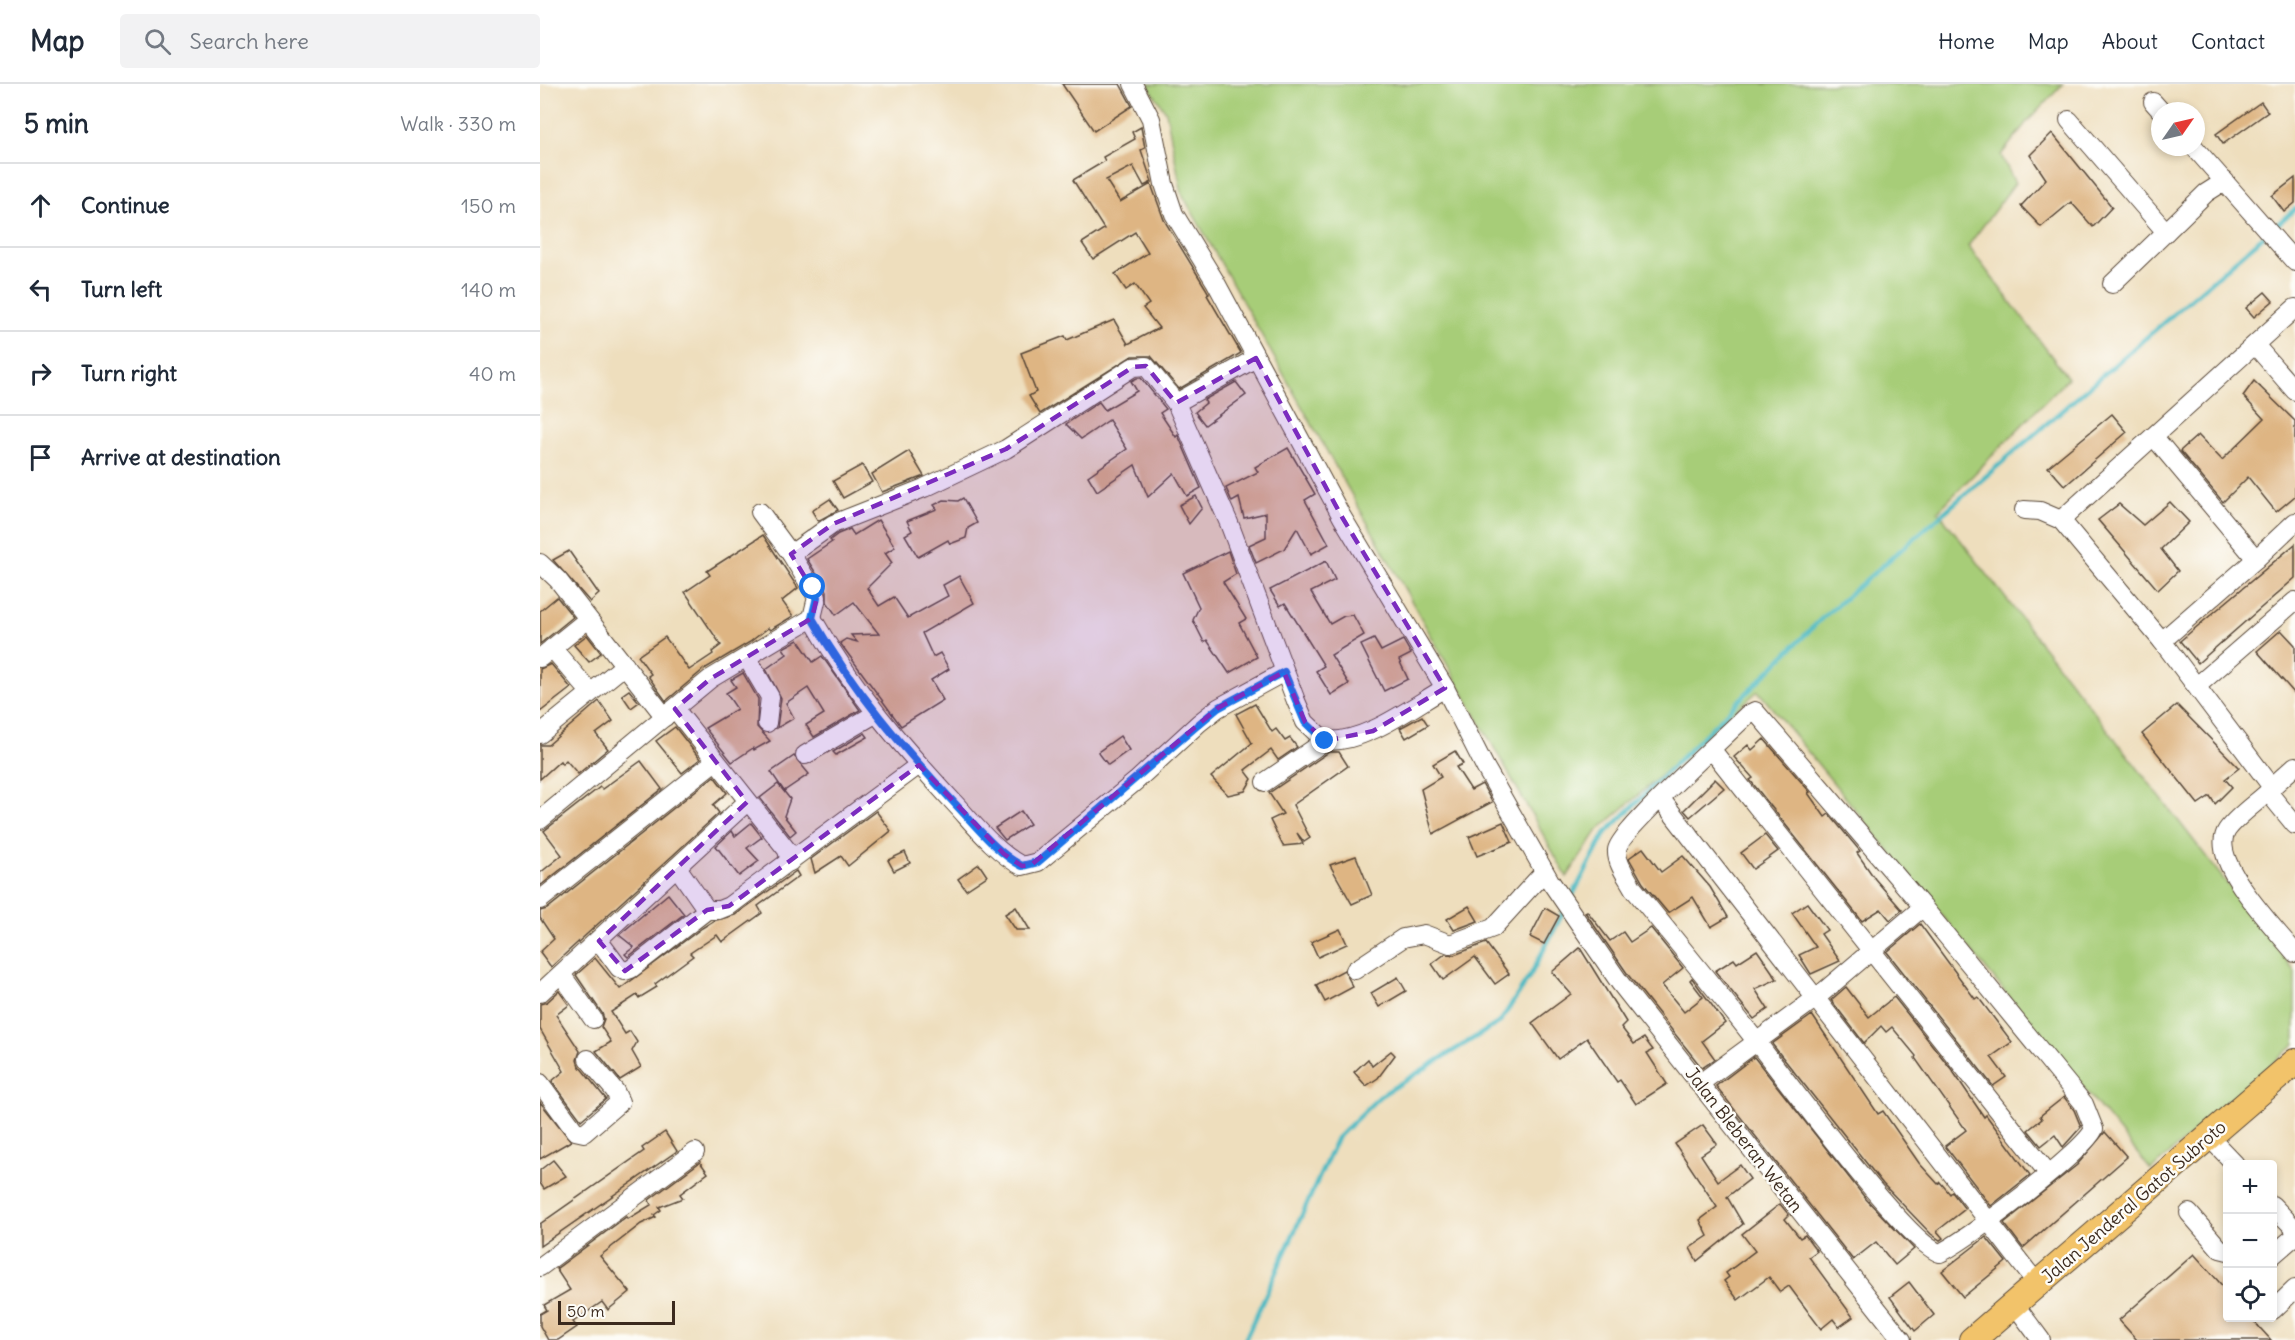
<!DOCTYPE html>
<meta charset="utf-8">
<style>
:root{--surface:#fff;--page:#f2f2f3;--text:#1f2937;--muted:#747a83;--line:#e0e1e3}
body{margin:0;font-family:Delius,sans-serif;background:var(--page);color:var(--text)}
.controls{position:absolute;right:18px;bottom:18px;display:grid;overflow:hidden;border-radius:6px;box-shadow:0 3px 9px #0003}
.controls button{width:54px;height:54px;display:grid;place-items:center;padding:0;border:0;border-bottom:2px solid var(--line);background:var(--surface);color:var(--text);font:30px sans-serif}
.compass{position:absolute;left:1611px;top:18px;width:54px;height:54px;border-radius:50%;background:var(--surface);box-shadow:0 3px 9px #0003;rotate:56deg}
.scale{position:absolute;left:18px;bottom:15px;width:117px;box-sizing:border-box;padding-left:6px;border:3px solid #3b2a1e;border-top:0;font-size:16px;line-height:21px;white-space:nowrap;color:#3b2a1e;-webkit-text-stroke:4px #fdfcf7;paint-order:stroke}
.stop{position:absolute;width:18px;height:18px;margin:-14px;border:4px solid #1a73e8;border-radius:50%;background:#fff}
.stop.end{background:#1a73e8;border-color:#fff;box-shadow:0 2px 6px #0008}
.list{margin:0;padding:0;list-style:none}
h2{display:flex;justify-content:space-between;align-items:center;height:78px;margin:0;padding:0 24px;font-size:26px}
h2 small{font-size:20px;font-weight:400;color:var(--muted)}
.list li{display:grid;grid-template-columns:39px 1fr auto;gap:18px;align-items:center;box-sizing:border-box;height:84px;padding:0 24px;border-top:2px solid var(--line)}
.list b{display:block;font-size:22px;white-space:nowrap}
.list em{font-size:20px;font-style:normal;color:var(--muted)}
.icon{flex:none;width:33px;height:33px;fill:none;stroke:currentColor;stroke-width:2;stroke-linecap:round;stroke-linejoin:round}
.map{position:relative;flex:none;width:1755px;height:1256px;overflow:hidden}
header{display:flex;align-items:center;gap:36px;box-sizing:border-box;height:84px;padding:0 30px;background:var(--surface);border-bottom:2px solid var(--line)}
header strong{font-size:28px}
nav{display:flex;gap:33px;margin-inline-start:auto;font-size:21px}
.search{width:420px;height:54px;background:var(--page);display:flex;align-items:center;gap:15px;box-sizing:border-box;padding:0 21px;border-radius:6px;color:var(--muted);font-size:22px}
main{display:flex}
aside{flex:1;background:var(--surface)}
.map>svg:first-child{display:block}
.green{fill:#a7cd78;stroke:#717c4b;stroke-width:1.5}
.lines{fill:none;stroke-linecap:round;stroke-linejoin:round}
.stream{stroke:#4ab9c3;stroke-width:4.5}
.building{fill:#deb583}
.minor-casing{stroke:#564536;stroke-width:20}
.highway-casing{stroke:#564536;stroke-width:28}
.minor{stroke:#fff;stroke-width:18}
.highway{stroke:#f2c36a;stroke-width:26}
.route{stroke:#1a73e8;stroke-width:8}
.marked{fill:#7b2cbf;fill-opacity:0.2;stroke:#7b2cbf;stroke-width:4.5;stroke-dasharray:12 8;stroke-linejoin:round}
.labels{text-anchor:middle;stroke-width:5;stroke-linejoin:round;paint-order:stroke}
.street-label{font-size:18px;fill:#3b2a1e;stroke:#fdfcf7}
</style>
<header>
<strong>Map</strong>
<div class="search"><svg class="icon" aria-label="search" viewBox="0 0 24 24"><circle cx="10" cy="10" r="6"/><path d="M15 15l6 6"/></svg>Search here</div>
<nav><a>Home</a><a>Map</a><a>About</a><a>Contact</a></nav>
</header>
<main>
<aside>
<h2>5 min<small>Walk · 330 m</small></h2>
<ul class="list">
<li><svg class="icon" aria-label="ahead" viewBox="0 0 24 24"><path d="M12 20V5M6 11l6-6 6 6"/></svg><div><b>Continue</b></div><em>150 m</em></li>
<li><svg class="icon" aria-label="left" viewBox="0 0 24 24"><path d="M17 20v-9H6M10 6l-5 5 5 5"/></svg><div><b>Turn left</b></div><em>140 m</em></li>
<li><svg class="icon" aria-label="right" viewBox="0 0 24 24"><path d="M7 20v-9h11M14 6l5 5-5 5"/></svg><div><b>Turn right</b></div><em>40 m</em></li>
<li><svg class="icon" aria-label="arrive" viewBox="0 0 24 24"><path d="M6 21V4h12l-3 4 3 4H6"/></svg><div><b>Arrive at destination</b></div></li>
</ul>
</aside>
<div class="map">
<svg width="1755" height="1256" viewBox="0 0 1755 1256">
<rect width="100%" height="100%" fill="#fdfcf7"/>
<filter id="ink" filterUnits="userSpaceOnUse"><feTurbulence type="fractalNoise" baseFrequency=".0167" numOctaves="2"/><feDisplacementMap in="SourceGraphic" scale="12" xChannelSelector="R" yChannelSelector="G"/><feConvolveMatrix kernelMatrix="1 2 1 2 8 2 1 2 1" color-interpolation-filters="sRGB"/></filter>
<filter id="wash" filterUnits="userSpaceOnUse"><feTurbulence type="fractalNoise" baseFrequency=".008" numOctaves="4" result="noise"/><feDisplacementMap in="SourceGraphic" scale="24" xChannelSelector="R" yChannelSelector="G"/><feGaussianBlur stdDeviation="1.35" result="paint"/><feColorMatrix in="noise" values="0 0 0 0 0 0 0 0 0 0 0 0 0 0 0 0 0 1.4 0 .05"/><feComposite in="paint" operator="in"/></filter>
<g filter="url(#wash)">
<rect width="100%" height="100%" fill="#eedebd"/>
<polygon class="green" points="607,0 1523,0 1486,39 1461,71 1475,99 1428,162 1528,294 1398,427 1755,887 1755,960 1611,1086 1218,607 1058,746 1027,793 642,110 626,28"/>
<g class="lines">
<g class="stream">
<polyline points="1732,145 1755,125"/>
<polyline points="1029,818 1065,750 1282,534 1726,150"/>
<polyline points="705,1256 797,1054 840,1012 960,938 991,890 1025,825"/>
</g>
</g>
<g id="blocks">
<g class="building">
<polygon points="522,0 580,0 592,22 554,47"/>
<polygon points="1721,18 1728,28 1683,60 1676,50"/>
<polygon points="601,43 605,64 601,66 612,98 604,102 593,82 566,96 580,118 611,100 624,136 665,203 669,210 667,211 701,269 639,305 611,272 592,272 500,330 489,312 496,308 481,269 525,252 527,256 574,236 588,260 619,244 603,224 609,220 595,200 586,206 575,190 608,169 595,148 553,175 542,159 564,145 533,96 565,77 563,73 595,55 592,48"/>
<polygon points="1512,49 1572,123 1553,143 1531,118 1501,143 1481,122 1506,95 1490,71"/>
<polygon points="1755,94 1755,119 1744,128 1732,112"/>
<polygon points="1725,208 1733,217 1714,233 1706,224"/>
<polygon points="597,294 601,294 626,325 620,329 636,353 638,351 661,404 647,412 634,389 608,413 595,381 557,407 548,392 587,365 569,336 541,355 526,340 559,318 565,326 597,307 591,297"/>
<polygon points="1714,297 1755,337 1755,412 1736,428 1708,393 1683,418 1640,367 1658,351 1682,376 1724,335 1703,312"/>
<polygon points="696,298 706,311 665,341 655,328 666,319 664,316"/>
<polygon points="1572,330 1587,348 1525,402 1508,383"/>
<polygon points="748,364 775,410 765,416 789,460 771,470 757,444 744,465 716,479 709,461 726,453 726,429 704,434 699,414 692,418 686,404 718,388 715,383"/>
<polygon points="369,367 384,392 342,408 332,390"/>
<polygon points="322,381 332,398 303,414 293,397"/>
<polygon points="656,412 662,424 649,440 639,421"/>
<polygon points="423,414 437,439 428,444 426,454 410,460 408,456 378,473 365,451 372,447 367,437 397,425 394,421 404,416 418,417"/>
<polygon points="290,415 298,426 278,437 272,427"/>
<polygon points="1630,418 1649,438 1621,465 1638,487 1618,506 1558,436 1579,420 1603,441"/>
<polygon points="338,436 355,463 345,469 352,479 327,504 339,522 354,513 368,534 408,512 403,501 419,492 434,519 382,549 393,573 400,569 409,585 391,596 403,616 361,642 300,559 306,555 317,558 311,551 339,550 314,518 296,531 287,518 287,507 267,475 292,458 290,456 298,450 310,445 314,451"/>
<polygon points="223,451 258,504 242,517 253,532 230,546 228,544 210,558 164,585 126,617 108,592 111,590 98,572 125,553 149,586 173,570 172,568 181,561 145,508 170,491 167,487"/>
<polygon points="1755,460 1755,494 1658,579 1640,557"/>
<polygon points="29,467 59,510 50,518 13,476"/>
<polygon points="688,467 696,490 683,498 706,535 699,539 717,573 689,589 667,556 664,558 653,536 659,523 643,489"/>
<polygon points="786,477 795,496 771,508 790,540 804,532 813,531 824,551 791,571 809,600 791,611 776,587 784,582 745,519 740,522 730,506"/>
<polygon points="17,513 33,533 0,560 0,527"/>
<polygon points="1741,546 1755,561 1755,610 1717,567"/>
<polygon points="47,551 61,569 49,578 34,561"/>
<polygon points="834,555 841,567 863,556 871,570 859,576 868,595 844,607 821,561"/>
<polygon points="258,556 273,578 282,572 320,626 274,653 266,641 284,630 268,604 246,619 254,634 237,644 241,614 226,585 247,570 243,564"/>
<polygon points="11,580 31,604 0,628 0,585"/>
<polygon points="203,589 218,615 217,643 230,657 214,666 213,664 192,678 165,644 197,625 186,609 196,603 191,596"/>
<polygon points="89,606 99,618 91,624 82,611"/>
<polygon points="59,617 73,637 56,650 68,665 38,690 26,676 22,680 20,677 0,695 0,661 8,661"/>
<polygon points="715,620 732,648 736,645 745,657 750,654 757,663 738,676 731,666 705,686 712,695 705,707 688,711 671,693 712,659 696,630"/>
<polygon points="1637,621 1699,684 1685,695 1692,703 1675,720 1670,712 1658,720 1602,650"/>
<polygon points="882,632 888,641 866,654 860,644"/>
<polygon points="135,643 160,675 142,689 116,657"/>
<polygon points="325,649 328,653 296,671 293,668"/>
<polygon points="580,652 589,666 568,681 558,668"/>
<polygon points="1224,655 1270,708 1268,709 1285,733 1289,730 1320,767 1317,769 1335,795 1362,826 1350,836 1341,825 1322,837 1210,696 1213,694 1194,673 1208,661 1212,666"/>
<polygon points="915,667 923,680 916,683 931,706 942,700 952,718 893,750 881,705 901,693 893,680"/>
<polygon points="789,668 799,668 808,682 753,721 770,754 764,758 757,749 763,760 743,762 730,736 743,730 729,709"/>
<polygon points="254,672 269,690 244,707 231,688"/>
<polygon points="101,677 122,705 0,802 0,789 22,771 4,747 60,703 62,705"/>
<polygon points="174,692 187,709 173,721 179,729 11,883 0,868 14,855 0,834 0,827 7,825"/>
<polygon points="1175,695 1184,704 1150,733 1144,726"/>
<polygon points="238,700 250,715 244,732 256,747 250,752 220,714"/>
<polygon points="336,727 351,747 308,782 301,772 275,789 271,775"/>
<polygon points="481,727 490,740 465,756 455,744"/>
<polygon points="963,738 972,758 937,772 929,753"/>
<polygon points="211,739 222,753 207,764 219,777 199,792 176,762 192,747 195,752"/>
<polygon points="1225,751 1238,767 1213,785 1201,769"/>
<polygon points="1103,764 1121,788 1143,772 1170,803 1188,833 1171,843 1153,813 1128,829 1103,799 1090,776 1089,774"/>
<polygon points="365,768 370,779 354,787 348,776"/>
<polygon points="816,772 832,811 812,820 790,781"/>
<polygon points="439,780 447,792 426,806 418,795"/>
<polygon points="256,787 259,792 218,822 222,829 182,858 177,851 150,869 153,872 115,900 117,903 99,914 97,911 71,928 85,950 90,947 97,958 92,967 101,983 80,996 56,967 71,958 61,943 64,935 62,929 36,891 55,874 80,905 162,844 173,837 195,831"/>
<polygon points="128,810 144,830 88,873 85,870 94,863 79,851"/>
<polygon points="1267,819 1287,846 1281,850 1300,877 1271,890 1259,871 1276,863 1252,829"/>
<polygon points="929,822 938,837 914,846 907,835"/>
<polygon points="476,823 490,846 476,846 465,830"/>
<polygon points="1005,824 1019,832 1004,860 990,853"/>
<polygon points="1047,827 1070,857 1083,848 1090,858 1111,844 1143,884 1122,901 1144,928 1163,913 1150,896 1152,894 1185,939 1162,957 1175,975 1162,984 1089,892 1045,828"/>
<polygon points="1380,840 1435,915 1438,913 1472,958 1451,973 1466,993 1453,1002 1347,868"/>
<polygon points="800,845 807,860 778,873 771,858"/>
<polygon points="946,859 969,890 955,900 935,873 903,896 892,880 905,870 914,871"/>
<polygon points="1040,864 1086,938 1081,943 1094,960 1104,954 1113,966 1107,969 1127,1000 1096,1020 1080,996 1077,998 1047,954 1018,975 992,939 1031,910 1012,888"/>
<polygon points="1217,866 1237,895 1215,905 1228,925 1214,935 1175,887 1194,875 1197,879"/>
<polygon points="804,886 813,903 785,918 776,901"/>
<polygon points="858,893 866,907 839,923 831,909"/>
<polygon points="1306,903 1329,933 1354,913 1412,986 1444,1033 1446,1031 1490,1091 1451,1122 1405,1062 1426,1046 1375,974 1376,972 1352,943 1346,948 1341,942 1324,959 1291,916"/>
<polygon points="19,907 29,921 16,931 40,967 37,976 39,982 66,1015 41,1036 12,997 24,987 0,945 0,920 7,918"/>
<polygon points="1272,931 1338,1030 1343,1027 1379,1079 1398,1100 1400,1098 1410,1110 1412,1108 1425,1125 1397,1147 1403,1154 1400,1156 1391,1150 1343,1100 1232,960"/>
<polygon points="851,967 855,971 838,994 826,1002 814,988 828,975 832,982"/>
<polygon points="1214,973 1326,1115 1374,1165 1355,1181 1336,1158 1313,1176 1176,1002"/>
<polygon points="1524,1013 1534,1026 1541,1043 1523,1063 1515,1051 1501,1062 1488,1046 1502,1035 1500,1032"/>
<polygon points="0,1018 31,1057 0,1075"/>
<polygon points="1163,1041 1177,1060 1161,1071 1178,1097 1200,1081 1210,1095 1187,1113 1203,1140 1157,1177 1150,1164 1168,1152 1160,1136 1177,1123 1135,1060"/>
<polygon points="125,1048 137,1067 0,1162 0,1140 104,1067 102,1064"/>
<polygon points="1565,1048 1587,1073 1483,1164 1464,1139 1537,1081"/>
<polygon points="13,1076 26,1092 4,1105 0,1099 0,1086"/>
<polygon points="160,1078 168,1089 140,1110 143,1114 119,1123 121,1126 114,1131 116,1133 101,1140 60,1172 90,1208 68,1226 62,1218 33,1238 37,1243 18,1256 8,1256 0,1242 0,1230 7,1226 4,1221 30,1206 16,1185 86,1133 88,1135 111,1121 109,1116"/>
<polygon points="1240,1120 1249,1131 1245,1135 1260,1154 1265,1151 1277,1167 1269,1173 1313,1233 1299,1243 1293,1235 1281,1245 1249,1202 1240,1208 1229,1193 1198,1216 1184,1197 1189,1193 1186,1189 1215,1167 1202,1150"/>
<polygon points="1446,1153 1466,1178 1423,1213 1402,1187"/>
<polygon points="1654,1170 1688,1208 1688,1233 1710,1233 1731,1256 1597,1256 1579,1236"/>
<polygon points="1369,1198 1394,1231 1375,1247 1350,1213"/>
</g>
</g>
</g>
<g filter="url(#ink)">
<use href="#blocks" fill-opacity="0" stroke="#564536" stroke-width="1.5"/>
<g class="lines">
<defs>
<g id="minor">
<polyline points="593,0 611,35 624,100 634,130 675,197 802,433 905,604 945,683 1010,797 1080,899 1362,1256"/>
<polyline points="1613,18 1621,27"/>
<polyline points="1529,36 1626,148 1666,109 1685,97"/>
<polyline points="1654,63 1755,178"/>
<polyline points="1572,200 1626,148"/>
<polyline points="1755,224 1521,436 1622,557 1732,703 1728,708 1755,741"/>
<polyline points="1715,261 1755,307"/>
<path d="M716,274L636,319L689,439L756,617L765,638L785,657C826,659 870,624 905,604"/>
<polyline points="1614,353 1716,475 1755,438"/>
<polyline points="1484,426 1500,427 1521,436"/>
<polyline points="220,428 251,470"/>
<polyline points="0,479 18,496 125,633"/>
<path d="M272,534C312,605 363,664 418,723C437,744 457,769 482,782L498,778L596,697L659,639L678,624L744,588"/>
<polyline points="1622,557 1716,475"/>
<polyline points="12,564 50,608"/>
<polyline points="0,574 47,536"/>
<polyline points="207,574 230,613 227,639"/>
<polyline points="1657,602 1755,517"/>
<polyline points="135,625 247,766 250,778"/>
<polyline points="0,650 85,581"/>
<polyline points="1172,666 1508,1089"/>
<polyline points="265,671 335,630"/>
<polyline points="725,698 785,657"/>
<polyline points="1732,703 1755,682"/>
<path d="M1728,708C1715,720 1697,732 1687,746C1667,776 1736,845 1755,869"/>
<polyline points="1121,715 1498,1201"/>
<polyline points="0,736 170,595 272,534 277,513 251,470 293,440 384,404 466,365 593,283 606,282 636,319"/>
<polyline points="137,783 167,826"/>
<polyline points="0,816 174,678"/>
<polyline points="59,857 79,884 85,887 91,885 167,826 179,826 189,822 379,681"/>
<polyline points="815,886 863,854 884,850 910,860 953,844 1004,788"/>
<polyline points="21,890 53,935"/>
<polyline points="0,909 207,718"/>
<polyline points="0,999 35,1047 44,1049 80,1018 75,1007 48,975"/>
<path d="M1159,1000L1276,914L1383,823L1544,1020L1554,1045C1544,1068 1426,1157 1400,1169C1368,1161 1243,992 1216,957C1176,905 1134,855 1093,804C1087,793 1076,779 1077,766C1078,749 1188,650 1207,631L1215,627L1383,823"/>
<polyline points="1669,1053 1695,1080"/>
<polyline points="1732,1121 1755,1145"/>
<polyline points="1649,1129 1680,1165 1688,1167"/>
<polyline points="1732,1172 1755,1152"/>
<polyline points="0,1183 155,1068"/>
<polyline points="1475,1221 1501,1256"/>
<polyline points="1733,1226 1755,1205"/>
</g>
<polyline id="highway" points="1432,1256 1755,978"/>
</defs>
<use href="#minor" class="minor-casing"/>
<use href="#highway" class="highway-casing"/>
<use href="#minor" class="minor"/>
<use href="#highway" class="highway"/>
</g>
</g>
<g class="lines" filter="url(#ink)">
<path class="route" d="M273,503L277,513L272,534C312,605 363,664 418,723C437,743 457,769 482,782L498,778L660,639L678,624L744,588L765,638L785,657"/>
</g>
<path class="marked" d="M716,274L802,433L905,604L833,647L785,657L765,638L744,588L678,624L491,781L482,782L464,770L379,681L189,822L167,826L85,887L59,857L207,718L135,625L170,595L272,534L277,513L251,470L293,440L466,365L593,283L606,282L636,319Z"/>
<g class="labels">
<g class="street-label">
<text transform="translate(1204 1056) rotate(52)" y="6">Jalan Bleberan Wetan</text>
<text transform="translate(1594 1118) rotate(-41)" y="6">Jalan Jenderal Gatot Subroto</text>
</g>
</g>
</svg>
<div class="controls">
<button>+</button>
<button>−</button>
<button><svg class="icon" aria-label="locate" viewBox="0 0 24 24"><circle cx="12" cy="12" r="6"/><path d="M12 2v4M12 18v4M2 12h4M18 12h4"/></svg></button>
</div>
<svg class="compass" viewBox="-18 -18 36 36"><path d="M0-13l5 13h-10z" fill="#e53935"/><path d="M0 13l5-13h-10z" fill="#747a83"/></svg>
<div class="scale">50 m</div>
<div class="stop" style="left:273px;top:503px"></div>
<div class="stop end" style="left:785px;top:657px"></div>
</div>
</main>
